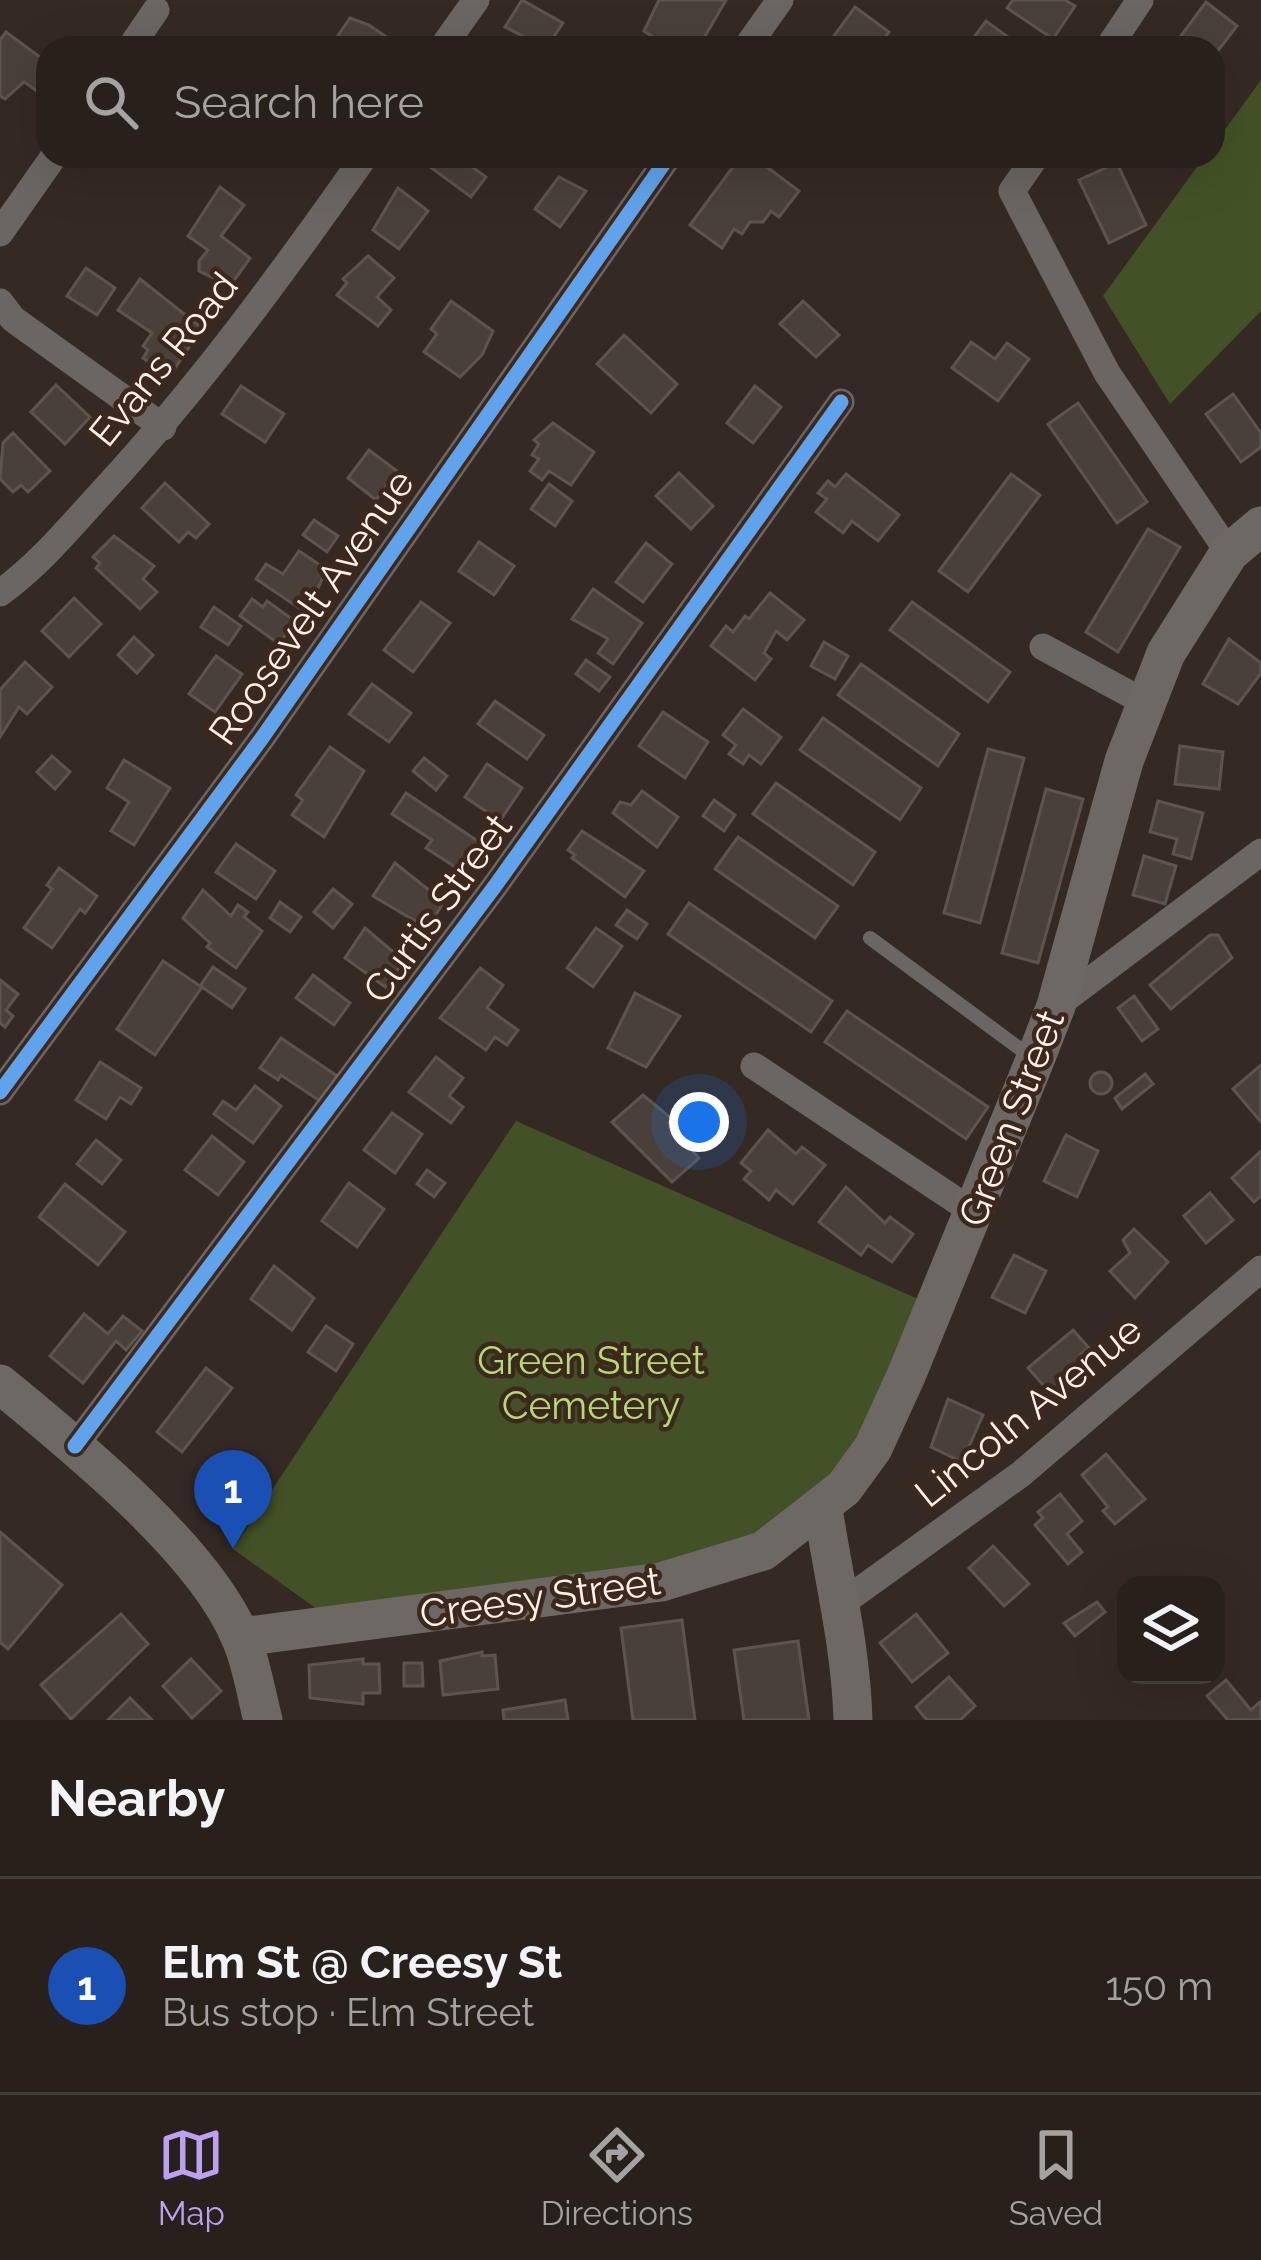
<!DOCTYPE html>
<meta charset="utf-8">
<style>
:root{--surface:#28201a;--page:#302823;--text:#f1f3f6;--muted:#a5a3a2;--line:#443e39;--accent:#bca0f2}
body{margin:0;font-family:Raleway,sans-serif;background:var(--page);color:var(--text)}
.controls{position:absolute;right:36px;bottom:36px;display:grid;overflow:hidden;border-radius:24px;box-shadow:0 12px 48px #0002}
.controls button{width:108px;height:108px;display:grid;place-items:center;padding:0;border:0;border-bottom:3px solid var(--line);background:var(--surface);color:var(--text);font:60px sans-serif}
.you{position:absolute;left:699px;top:1122px;width:42px;height:42px;margin:-30px;border:9px solid #fff;border-radius:50%;background:#1a73e8;box-shadow:0 0 0 18px #1a73e833}
.badge{display:grid;place-items:center;width:78px;height:78px;border-radius:50%;background:var(--accent);color:#fff;font-size:39px;font-weight:700}
.pin{position:absolute;translate:-50% -99px;filter:drop-shadow(0 3px 6px #0008)}
.pin::after{content:'';position:absolute;top:63px;width:42px;height:36px;background:inherit;clip-path:polygon(0 0,100% 0,50% 100%)}
.list{margin:0;padding:0;list-style:none}
h2{display:flex;justify-content:space-between;align-items:center;height:156px;margin:0;padding:0 48px;font-size:51px}
h2 small{font-size:39px;font-weight:400;color:var(--muted)}
.list li{display:grid;grid-template-columns:78px 1fr auto;gap:36px;align-items:center;box-sizing:border-box;height:216px;padding:0 48px;border-top:3px solid var(--line)}
.list b{display:block;font-size:45px;white-space:nowrap}
.list p{margin:0;font-size:39px;white-space:nowrap;color:var(--muted)}
.list em{font-size:39px;font-style:normal;color:var(--muted)}
.icon{flex:none;width:66px;height:66px;fill:none;stroke:currentColor;stroke-width:2;stroke-linecap:round;stroke-linejoin:round}
.map{position:relative;flex:none;width:1261px;height:1720px;overflow:hidden}
.search{position:absolute;background:var(--surface);box-shadow:0 12px 48px #0002;left:36px;right:36px;top:36px;height:132px;display:flex;align-items:center;gap:30px;box-sizing:border-box;padding:0 42px;border-radius:36px;color:var(--muted);font-size:45px}
.sheet{height:372px;background:var(--surface)}
nav{display:flex;justify-content:space-around;align-items:center;box-sizing:border-box;height:168px;border-top:3px solid var(--line);background:var(--surface);font-size:33px;color:var(--muted)}
nav a{display:grid;justify-items:center;gap:6px}
nav .on{color:var(--accent)}
.map>svg:first-child{display:block}
.green{fill:#435226}
.building{fill:#4a403a;stroke:#5e544e;stroke-width:3}
.lines{fill:none;stroke-linecap:round;stroke-linejoin:round}
.lane{stroke:#6b6664;stroke-width:14}
.street{stroke:#6b6664;stroke-width:27}
.secondary{stroke:#6e6864;stroke-width:39}
.cycleway-casing{stroke:#3c281c;stroke-width:22}
.cycleway{stroke:#60a3ed;stroke-width:15}
.labels{text-anchor:middle;stroke-width:9;stroke-linejoin:round;paint-order:stroke}
.street-label{font-size:39px;fill:#fff1e9;stroke:#3c281c}
.park-label{font-size:39px;fill:#b2db73;stroke:#3c281c}
</style>
<div class="map">
<svg width="1261" height="1720" viewBox="0 0 1261 1720">
<rect width="100%" height="100%" fill="#352a23"/>
<g class="green">
<polygon points="1261,80 1261,311 1170,404 1103,296 1205,156 1213,156 1213,146"/>
<polygon points="516,1121 936,1307 852,1476 763,1551 338,1624 233,1549"/>
</g>
<g class="building">
<polygon points="522,0 563,23 546,48 505,27"/>
<polygon points="659,0 726,0 701,43 698,40 692,48 670,48 644,31"/>
<polygon points="1013,0 1065,0 1075,6 1053,39 1007,8"/>
<polygon points="1206,2 1237,26 1213,57 1213,48 1172,48"/>
<polygon points="855,7 889,32 877,48 825,48"/>
<polygon points="350,18 369,25 403,48 354,48 337,37"/>
<polygon points="986,21 1023,48 966,48"/>
<polygon points="6,32 48,63 48,75 37,91 24,82 5,99 0,96 0,40"/>
<polygon points="476,156 471,166 486,177 471,197 418,158"/>
<polygon points="741,156 752,156 799,191 779,217 771,211 763,222 750,222 742,234 734,229 722,248 690,225"/>
<polygon points="1117,163 1146,225 1109,243 1079,180"/>
<polygon points="559,177 586,191 560,227 535,209"/>
<polygon points="220,187 244,205 221,236 250,258 230,286 199,271 199,261 208,250 188,236"/>
<polygon points="398,188 428,211 399,249 373,230"/>
<polygon points="368,256 394,278 377,297 391,310 378,326 337,295 347,283 343,279"/>
<polygon points="86,268 115,288 97,315 67,296"/>
<polygon points="140,279 202,328 175,368 170,364 164,373 143,358 148,350 143,346 152,333 118,310"/>
<polygon points="451,301 493,331 482,355 460,377 424,352 437,334 431,329"/>
<polygon points="803,301 839,335 816,357 780,324"/>
<polygon points="624,335 677,384 651,413 597,364"/>
<polygon points="971,342 995,359 1007,343 1029,359 998,401 952,368"/>
<polygon points="56,385 90,417 65,444 31,412"/>
<polygon points="241,386 284,414 265,442 222,414"/>
<polygon points="755,386 781,407 753,443 727,423"/>
<polygon points="1233,394 1261,433 1261,447 1241,462 1206,414"/>
<polygon points="1078,403 1147,502 1117,523 1048,424"/>
<polygon points="553,423 594,452 571,485 549,471 542,480 530,471 539,459 532,455 539,444 534,440"/>
<polygon points="13,433 50,471 28,492 21,485 13,492 0,479 3,443"/>
<polygon points="369,450 397,471 376,500 348,478"/>
<polygon points="679,473 713,506 691,529 656,496"/>
<polygon points="846,474 899,515 878,541 852,521 843,533 816,512 827,499 818,493 828,481 835,487"/>
<polygon points="1011,474 1040,495 968,592 939,571"/>
<polygon points="165,483 209,524 196,538 188,532 179,542 142,508"/>
<polygon points="549,484 572,501 555,526 531,509"/>
<polygon points="314,520 338,536 327,552 303,535"/>
<polygon points="1148,529 1180,547 1118,652 1086,632"/>
<polygon points="114,536 154,566 143,579 157,592 140,609 96,568 100,563 93,557"/>
<polygon points="479,542 514,566 494,595 459,571"/>
<polygon points="646,543 672,564 643,602 616,582"/>
<polygon points="299,551 326,569 314,598 308,594 299,608 256,579 266,564 283,574"/>
<polygon points="593,589 642,623 613,664 598,653 608,639 572,619"/>
<polygon points="770,593 804,620 787,640 776,631 764,653 771,659 755,680 711,646 726,626 733,632 745,616 749,619"/>
<polygon points="74,598 101,624 69,657 42,631"/>
<polygon points="252,599 263,607 267,601 295,621 279,644 240,616"/>
<polygon points="421,602 450,623 413,672 384,650"/>
<polygon points="912,602 1010,672 988,702 890,630"/>
<polygon points="214,607 241,626 228,645 201,627"/>
<polygon points="134,637 153,655 137,673 118,655"/>
<polygon points="1229,639 1261,663 1261,673 1238,704 1203,684"/>
<polygon points="824,642 848,656 835,679 811,666"/>
<polygon points="216,656 242,674 215,712 189,694"/>
<polygon points="586,660 610,677 599,691 576,674"/>
<polygon points="25,662 52,687 27,714 19,707 0,737 0,690"/>
<polygon points="861,664 959,734 938,766 838,695"/>
<polygon points="372,684 411,713 389,742 349,714"/>
<polygon points="495,701 544,735 527,759 478,724"/>
<polygon points="743,709 781,737 761,764 749,755 743,764 729,754 736,745 723,735"/>
<polygon points="663,712 708,742 685,778 639,746"/>
<polygon points="823,718 921,788 900,820 800,750"/>
<polygon points="1180,746 1223,752 1219,789 1175,784"/>
<polygon points="330,747 364,771 324,837 292,815 303,800 296,795"/>
<polygon points="988,749 1024,758 980,923 944,913"/>
<polygon points="52,756 70,772 55,789 37,772"/>
<polygon points="424,758 447,776 436,790 413,771"/>
<polygon points="124,760 170,788 134,845 111,831 129,802 107,788"/>
<polygon points="487,764 522,788 500,821 465,797"/>
<polygon points="776,783 875,852 853,885 753,814"/>
<polygon points="1046,789 1083,799 1038,963 1002,953"/>
<polygon points="642,791 678,817 657,847 613,813 620,802 631,805"/>
<polygon points="406,793 485,846 466,874 426,848 432,840 392,814"/>
<polygon points="714,800 735,815 724,831 703,816"/>
<polygon points="1158,801 1203,813 1191,859 1173,854 1177,839 1150,832"/>
<polygon points="582,831 644,871 625,897 572,858 575,855 568,850"/>
<polygon points="738,837 838,906 815,938 715,869"/>
<polygon points="236,844 275,871 256,899 216,872"/>
<polygon points="1144,856 1176,866 1165,904 1133,895"/>
<polygon points="395,863 444,902 427,928 373,896"/>
<polygon points="59,868 97,896 85,913 80,909 52,948 24,928 52,889 47,885"/>
<polygon points="333,889 352,904 333,928 314,912"/>
<polygon points="203,890 231,916 238,905 248,912 244,917 262,931 236,968 207,947 210,943 183,918"/>
<polygon points="280,902 301,917 290,932 270,918"/>
<polygon points="689,903 832,1001 811,1032 668,934"/>
<polygon points="627,910 647,924 637,939 616,925"/>
<polygon points="365,928 404,961 385,987 345,958"/>
<polygon points="596,928 622,946 593,987 567,968"/>
<polygon points="1210,935 1218,935 1232,958 1171,1009 1150,985"/>
<polygon points="163,961 200,986 213,967 245,989 232,1008 202,987 155,1055 117,1029"/>
<polygon points="480,968 503,985 487,1008 518,1030 507,1045 495,1037 486,1050 440,1018"/>
<polygon points="313,975 350,1003 334,1025 296,998"/>
<polygon points="0,980 18,994 6,1010 13,1016 5,1027 0,1023"/>
<polygon points="635,993 680,1016 646,1067 608,1048"/>
<polygon points="1134,996 1158,1029 1142,1041 1118,1008"/>
<polygon points="847,1011 988,1107 966,1139 825,1042"/>
<polygon points="281,1038 337,1076 320,1101 281,1075 278,1080 260,1068"/>
<polygon points="436,1057 463,1078 449,1096 463,1107 451,1123 409,1092"/>
<polygon points="100,1062 141,1088 131,1104 120,1097 106,1119 76,1100"/>
<polygon points="1261,1065 1261,1122 1233,1089"/>
<circle cx="1101" cy="1083" r="11"/>
<polygon points="1145,1074 1153,1084 1122,1109 1115,1098"/>
<polygon points="255,1086 281,1106 253,1143 214,1114 223,1101 236,1110"/>
<polygon points="643,1095 672,1119 668,1123 699,1158 672,1182 612,1122"/>
<polygon points="392,1113 422,1134 395,1173 364,1150"/>
<polygon points="768,1130 796,1154 802,1147 825,1165 793,1204 776,1190 769,1200 744,1179 751,1171 741,1163"/>
<polygon points="1066,1135 1098,1151 1077,1197 1044,1181"/>
<polygon points="212,1136 244,1162 218,1195 185,1170"/>
<polygon points="96,1140 121,1160 102,1184 77,1164"/>
<polygon points="1261,1151 1261,1196 1254,1202 1232,1178"/>
<polygon points="427,1170 445,1183 434,1197 417,1184"/>
<polygon points="349,1183 384,1209 357,1247 322,1221"/>
<polygon points="65,1184 125,1232 98,1265 39,1217"/>
<polygon points="846,1187 885,1223 890,1217 913,1234 892,1262 868,1245 861,1255 819,1222"/>
<polygon points="1210,1193 1233,1220 1206,1243 1184,1216"/>
<polygon points="1134,1229 1168,1262 1135,1298 1110,1271 1130,1253 1123,1240"/>
<polygon points="1014,1255 1046,1271 1025,1313 992,1297"/>
<polygon points="274,1266 314,1298 292,1330 251,1299"/>
<polygon points="84,1314 108,1334 123,1316 142,1331 126,1350 116,1341 83,1383 50,1356"/>
<polygon points="326,1326 353,1344 336,1371 308,1352"/>
<polygon points="1073,1330 1089,1348 1080,1355 1087,1363 1051,1394 1028,1368"/>
<polygon points="206,1368 232,1388 182,1452 157,1432"/>
<polygon points="948,1399 983,1415 962,1462 931,1447"/>
<polygon points="1106,1454 1145,1499 1115,1524 1103,1511 1108,1507 1082,1475"/>
<polygon points="1060,1494 1082,1521 1067,1534 1082,1552 1068,1564 1035,1525 1043,1518 1038,1512"/>
<polygon points="0,1532 62,1585 8,1649 0,1642"/>
<polygon points="993,1546 1029,1584 1004,1606 969,1568"/>
<polygon points="1097,1602 1105,1612 1075,1636 1064,1623"/>
<polygon points="121,1614 148,1644 71,1719 41,1685"/>
<polygon points="916,1614 948,1653 912,1682 880,1643"/>
<polygon points="682,1620 695,1720 633,1720 621,1628"/>
<polygon points="798,1641 809,1720 744,1720 734,1650"/>
<polygon points="482,1652 482,1656 495,1655 498,1689 443,1695 440,1661"/>
<polygon points="191,1659 221,1691 192,1718 163,1686"/>
<polygon points="363,1659 363,1664 379,1664 380,1693 363,1693 363,1704 310,1698 309,1665"/>
<polygon points="404,1663 422,1663 423,1686 404,1686"/>
<polygon points="949,1677 975,1706 960,1720 927,1720 916,1707"/>
<polygon points="1226,1680 1251,1710 1261,1701 1261,1720 1228,1720 1207,1696"/>
<polygon points="130,1698 152,1720 108,1720"/>
<polygon points="565,1700 568,1720 504,1720 503,1710"/>
</g>
<g class="lines">
<polyline class="lane" points="870,938 1031,1057"/>
<g class="street">
<polyline points="130,48 156,10"/>
<polyline points="442,48 476,0"/>
<polyline points="746,48 780,0"/>
<polyline points="1108,48 1140,0"/>
<polyline points="1036,156 1012,191 1107,373 1229,553"/>
<polyline points="0,233 54,156"/>
<polyline points="0,302 13,319 163,427"/>
<path d="M0,593C40,564 71,526 104,490C201,385 283,272 365,156"/>
<polyline points="1043,647 1146,703"/>
<polyline points="1056,1006 1261,852"/>
<polyline points="754,1066 975,1213"/>
<polyline points="0,1092 262,738 669,156"/>
<polyline points="75,1446 495,886 841,402"/>
<polyline points="838,1606 1021,1474 1261,1269"/>
</g>
<g class="secondary">
<path d="M0,1384C73,1444 206,1551 241,1639C252,1664 256,1694 263,1720"/>
<path d="M823,1509C834,1580 851,1648 853,1720"/>
<polyline points="241,1637 661,1582 763,1551 844,1488 873,1448 906,1376 1035,1060 1056,1006 1124,761 1166,653 1229,553 1261,526"/>
</g>
<defs>
<g id="cycleway">
<polyline points="0,1092 262,738 669,156"/>
<polyline points="75,1446 495,886 841,402"/>
</g>
</defs>
<use href="#cycleway" class="cycleway-casing"/>
<use href="#cycleway" class="cycleway"/>
</g>
<g class="labels">
<g class="street-label">
<text transform="translate(163 359) rotate(-51)" y="14">Evans Road</text>
<text transform="translate(311 607) rotate(-55)" y="14">Roosevelt Avenue</text>
<text transform="translate(437 908) rotate(-54)" y="14">Curtis Street</text>
<text transform="translate(1011 1118) rotate(-69)" y="14">Green Street</text>
<text transform="translate(1028 1411) rotate(-39)" y="14">Lincoln Avenue</text>
<text transform="translate(540 1597) rotate(-8)" y="14">Creesy Street</text>
</g>
<g class="park-label">
<text x="591" y="1374">Green Street<tspan x="591" dy="45">Cemetery</tspan></text>
</g>
</g>
</svg>
<div class="controls">
<button><svg class="icon" aria-label="layers" viewBox="0 0 24 24"><path d="M12 4l9 5-9 5-9-5zM3 14l9 5 9-5"/></svg></button>
</div>
<div class="you"></div>
<div class="pin badge" style="left:233px;top:1549px;background:#1a4fb4">1</div>
<div class="search"><svg class="icon" aria-label="search" viewBox="0 0 24 24"><circle cx="10" cy="10" r="6"/><path d="M15 15l6 6"/></svg>Search here</div>
</div>
<section class="sheet">
<h2>Nearby<small></small></h2>
<ul class="list">
<li><span class="badge" style="background:#1a4fb4">1</span><div><b>Elm St @ Creesy St</b><p>Bus stop · Elm Street</p></div><em>150 m</em></li>
</ul>
</section>
<nav>
<a class="on"><svg class="icon" aria-label="map" viewBox="0 0 24 24"><path d="M3 6l6-2 6 2 6-2v14l-6 2-6-2-6 2zM9 4v14M15 6v14"/></svg>Map</a>
<a><svg class="icon" aria-label="directions" viewBox="0 0 24 24"><path d="M12 3l9 9-9 9-9-9zM9 14v-3h6M13 9l2 2-2 2"/></svg>Directions</a>
<a><svg class="icon" aria-label="saved" viewBox="0 0 24 24"><path d="M7 4h10v16l-5-4-5 4z"/></svg>Saved</a>
</nav>
